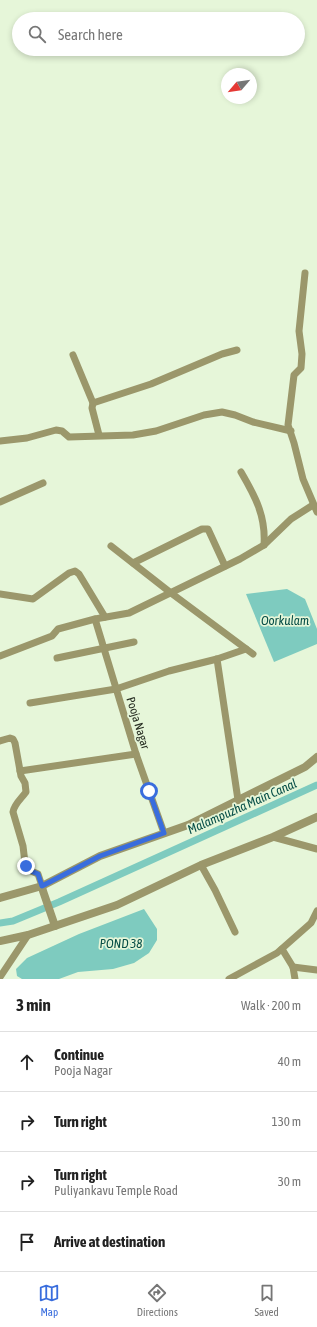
<!DOCTYPE html>
<meta charset="utf-8">
<style>
:root{--surface:#fff;--page:#f6f6f6;--text:#222;--muted:#767676;--line:#e0e0e0;--accent:#396ddd}
body{margin:0;font-family:"Asap Condensed",sans-serif;background:var(--page);color:var(--text)}
.compass{position:absolute;left:221px;top:68px;width:36px;height:36px;border-radius:50%;background:var(--surface);box-shadow:0 2px 6px #0003;rotate:241deg}
.stop{position:absolute;width:12px;height:12px;margin:-9px;border:3px solid #396ddd;border-radius:50%;background:#fff}
.stop.end{background:#396ddd;border-color:#fff;box-shadow:0 1px 4px #0008}
.list{margin:0;padding:0;list-style:none}
h2{display:flex;justify-content:space-between;align-items:center;height:52px;margin:0;padding:0 16px;font-size:17px}
h2 small{font-size:13px;font-weight:400;color:var(--muted)}
.list li{display:grid;grid-template-columns:26px 1fr auto;gap:12px;align-items:center;box-sizing:border-box;height:60px;padding:0 16px;border-top:1px solid var(--line)}
.list b{display:block;font-size:15px;white-space:nowrap}
.list p{margin:0;font-size:13px;white-space:nowrap;color:var(--muted)}
.list em{font-size:13px;font-style:normal;color:var(--muted)}
.icon{flex:none;width:22px;height:22px;fill:none;stroke:currentColor;stroke-width:2;stroke-linecap:round;stroke-linejoin:round}
.map{position:relative;flex:none;width:317px;height:979px;overflow:hidden}
.search{position:absolute;background:var(--surface);box-shadow:0 2px 6px #0003;left:12px;right:12px;top:12px;height:44px;display:flex;align-items:center;gap:10px;box-sizing:border-box;padding:0 14px;border-radius:22px;color:var(--muted);font-size:15px}
.sheet{height:292px;background:var(--surface)}
nav{display:flex;justify-content:space-around;align-items:center;box-sizing:border-box;height:56px;border-top:1px solid var(--line);background:var(--surface);font-size:11px;color:var(--muted)}
nav a{display:grid;justify-items:center;gap:2px}
nav .on{color:var(--accent)}
.map>svg:first-child{display:block}
.water{fill:#7ecbbf}
.lines{fill:none;stroke-linecap:round;stroke-linejoin:round}
.canal{stroke:#7ecbbf;stroke-width:7}
.minor{stroke:#9b976b;stroke-width:7}
.tertiary{stroke:#9b976b;stroke-width:8}
.route{stroke:#396ddd;stroke-width:5}
.labels{text-anchor:middle;stroke-width:3.5;stroke-linejoin:round;paint-order:stroke}
.street-label{font-size:12px;fill:#282e23;stroke:#e6f6d9}
.water-label{font-size:13px;font-style:italic;fill:#074e47;stroke:#e6f6d9}
</style>
<div class="map">
<svg width="317" height="979" viewBox="0 0 317 979">
<rect width="100%" height="100%" fill="#e6f6d9"/>
<g class="water">
<polygon points="287,589 305,599 317,629 317,644 274,662 246,594"/>
<polygon points="144,909 157,929 157,940 149,953 134,963 113,969 78,972 59,979 22,979 17,976 16,969 27,958 79,934"/>
</g>
<g class="lines">
<polyline class="canal" points="0,923 13,921 59,902 317,785"/>
<g class="minor">
<polyline points="305,273 299,331 302,354 301,368 294,375 288,425 294,443 303,479 317,512"/>
<polyline points="73,355 93,403 92,408 99,435"/>
<polyline points="93,403 151,384 222,354 237,350"/>
<polyline points="0,441 27,438 56,430 62,431 69,437 133,435 156,431 204,415 222,412 235,415 253,422 291,431"/>
<path d="M241,472C255,496 266,516 264,545"/>
<polyline points="0,502 43,483"/>
<polyline points="111,546 171,593 253,654"/>
<polyline points="133,563 202,529 208,529 225,566"/>
<polyline points="0,594 33,599 69,573 75,571 79,574 105,617"/>
<polyline points="95,619 136,754 164,833"/>
<polyline points="0,656 52,636 58,629 95,619 129,613 240,559 264,545 291,519 313,505"/>
<polyline points="57,658 134,642"/>
<polyline points="217,659 238,800"/>
<polyline points="30,703 116,689 169,671 217,659 246,649"/>
<path d="M0,741L10,738L13,739L15,743L21,776L25,783L26,792C21,799 14,804 13,812L23,846L25,863L29,870L38,874L42,886"/>
<polyline points="20,771 136,754"/>
<polyline points="273,837 317,849"/>
<polyline points="201,865 215,890 235,932"/>
<polyline points="282,949 293,967 295,979"/>
<polyline points="293,967 317,970"/>
<polyline points="0,977 28,935"/>
<polyline points="229,979 277,953 311,923 317,911"/>
</g>
<g class="tertiary">
<polyline points="42,886 43,891 55,926"/>
<polyline points="0,898 42,886 100,856 188,825 305,767 317,757"/>
<polyline points="0,941 28,935 117,905 201,865 273,837 317,817"/>
</g>
</g>
<g class="lines">
<polyline class="route" points="26,866 29,870 38,874 42,886 100,856 164,833 149,791"/>
</g>
<g class="labels">
<g class="street-label">
<text transform="translate(138 723) rotate(73)" y="4">Pooja Nagar</text>
</g>
<g class="water-label">
<text x="285" y="625">Oorkulam</text>
<text transform="translate(242 806) rotate(-24)" y="5">Malampuzha Main Canal</text>
<text x="121" y="948">POND 38</text>
</g>
</g>
</svg>
<svg class="compass" viewBox="-18 -18 36 36"><path d="M0-13l5 13h-10z" fill="#e53935"/><path d="M0 13l5-13h-10z" fill="#767676"/></svg>
<div class="stop" style="left:149px;top:791px"></div>
<div class="stop end" style="left:26px;top:866px"></div>
<div class="search"><svg class="icon" aria-label="search" viewBox="0 0 24 24"><circle cx="10" cy="10" r="6"/><path d="M15 15l6 6"/></svg>Search here</div>
</div>
<section class="sheet">
<h2>3 min<small>Walk · 200 m</small></h2>
<ul class="list">
<li><svg class="icon" aria-label="ahead" viewBox="0 0 24 24"><path d="M12 20V5M6 11l6-6 6 6"/></svg><div><b>Continue</b><p>Pooja Nagar</p></div><em>40 m</em></li>
<li><svg class="icon" aria-label="right" viewBox="0 0 24 24"><path d="M7 20v-9h11M14 6l5 5-5 5"/></svg><div><b>Turn right</b></div><em>130 m</em></li>
<li><svg class="icon" aria-label="right" viewBox="0 0 24 24"><path d="M7 20v-9h11M14 6l5 5-5 5"/></svg><div><b>Turn right</b><p>Puliyankavu Temple Road</p></div><em>30 m</em></li>
<li><svg class="icon" aria-label="arrive" viewBox="0 0 24 24"><path d="M6 21V4h12l-3 4 3 4H6"/></svg><div><b>Arrive at destination</b></div></li>
</ul>
</section>
<nav>
<a class="on"><svg class="icon" aria-label="map" viewBox="0 0 24 24"><path d="M3 6l6-2 6 2 6-2v14l-6 2-6-2-6 2zM9 4v14M15 6v14"/></svg>Map</a>
<a><svg class="icon" aria-label="directions" viewBox="0 0 24 24"><path d="M12 3l9 9-9 9-9-9zM9 14v-3h6M13 9l2 2-2 2"/></svg>Directions</a>
<a><svg class="icon" aria-label="saved" viewBox="0 0 24 24"><path d="M7 4h10v16l-5-4-5 4z"/></svg>Saved</a>
</nav>
